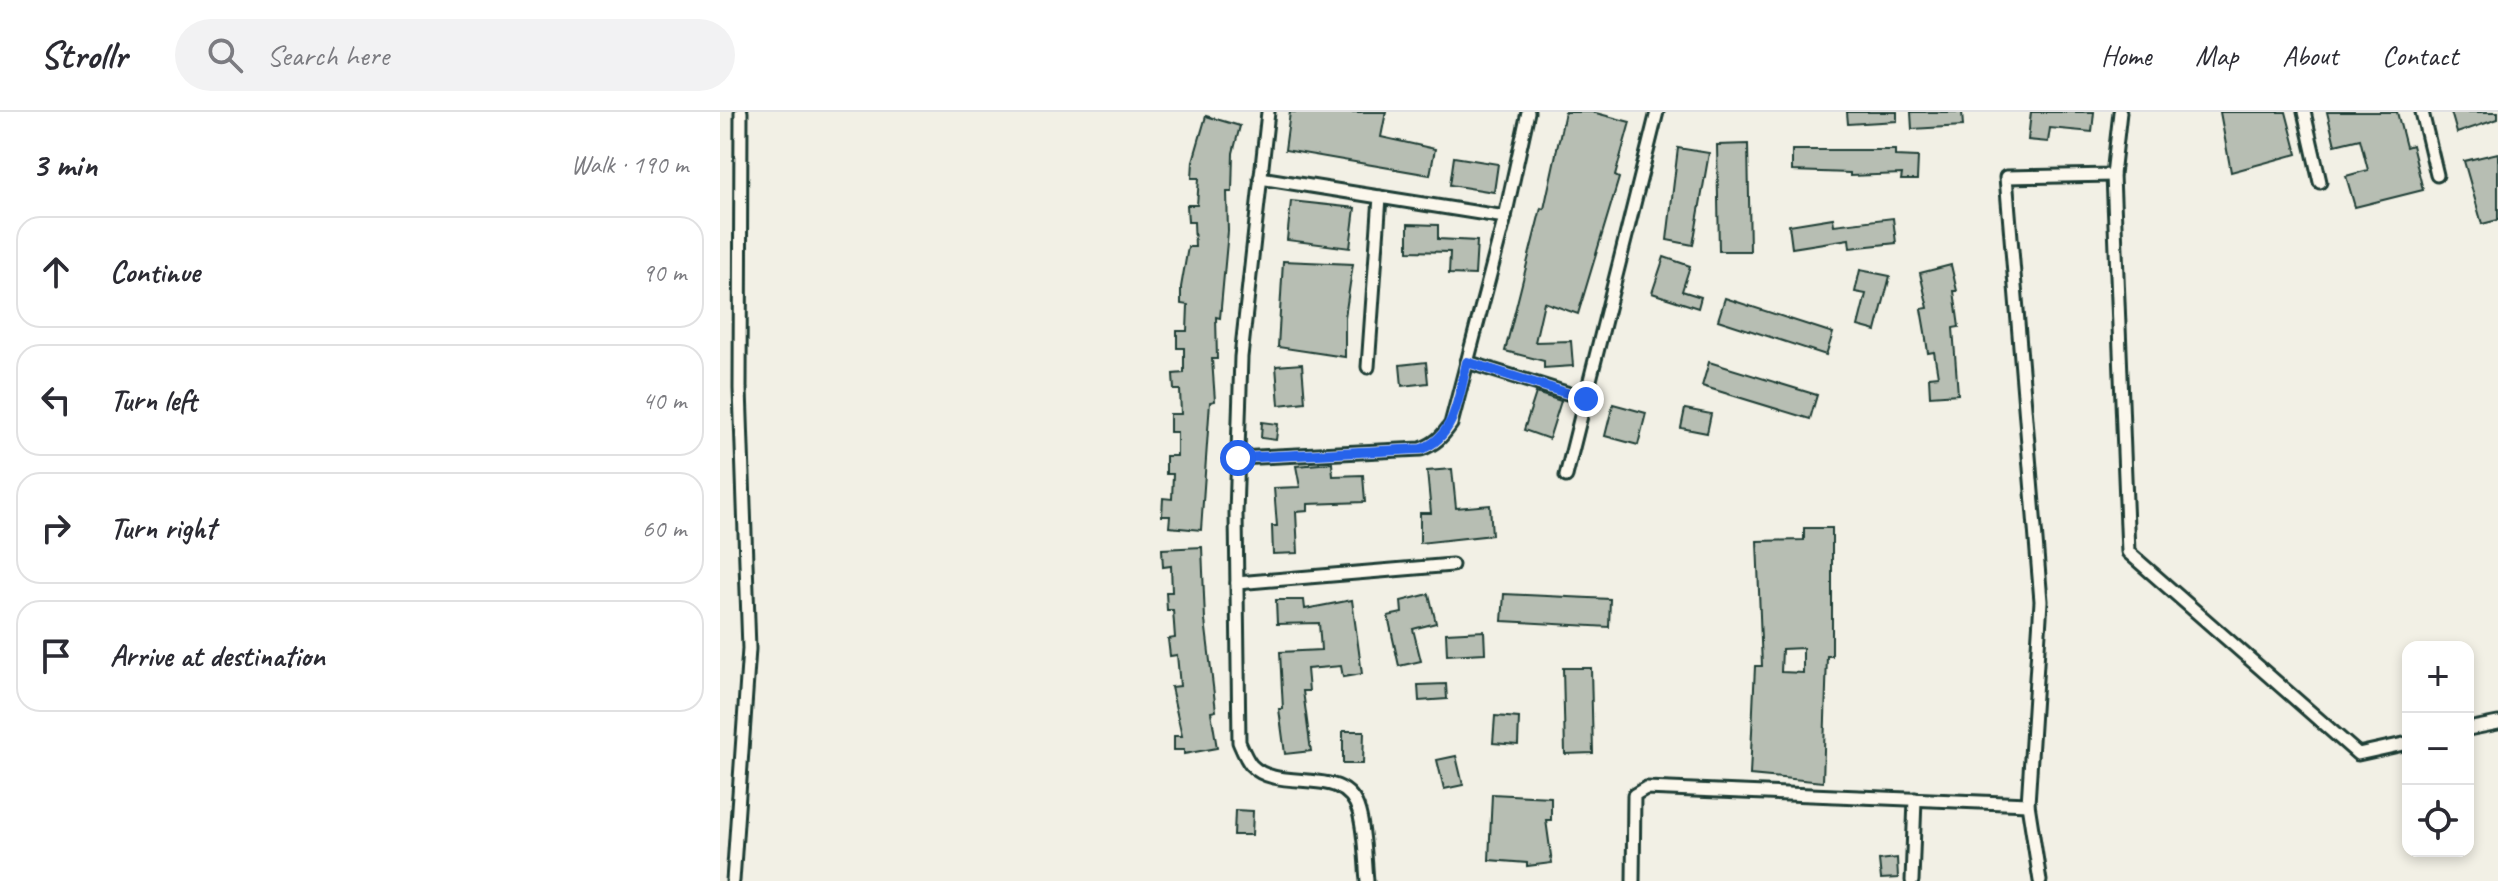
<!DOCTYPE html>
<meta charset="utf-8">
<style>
:root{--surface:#fff;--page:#f2f2f3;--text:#2b2b33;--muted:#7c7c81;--line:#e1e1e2}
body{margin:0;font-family:Caveat,sans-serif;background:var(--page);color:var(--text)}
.controls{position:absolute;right:24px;bottom:24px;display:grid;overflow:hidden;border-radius:16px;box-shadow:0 4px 12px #0003}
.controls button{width:72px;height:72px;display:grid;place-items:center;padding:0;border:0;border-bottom:2px solid var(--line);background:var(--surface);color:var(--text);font:40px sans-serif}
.stop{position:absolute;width:24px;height:24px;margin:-18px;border:6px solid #2563eb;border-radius:50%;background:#fff}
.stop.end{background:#2563eb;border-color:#fff;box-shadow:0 2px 8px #0008}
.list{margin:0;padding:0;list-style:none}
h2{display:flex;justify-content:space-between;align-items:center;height:104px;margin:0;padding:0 32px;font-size:34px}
h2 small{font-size:26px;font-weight:400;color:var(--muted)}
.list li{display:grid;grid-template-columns:52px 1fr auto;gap:24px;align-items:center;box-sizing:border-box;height:112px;margin:0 16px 16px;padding:0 16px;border:2px solid var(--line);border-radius:24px}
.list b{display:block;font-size:30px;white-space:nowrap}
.list em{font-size:26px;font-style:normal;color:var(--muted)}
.icon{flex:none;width:44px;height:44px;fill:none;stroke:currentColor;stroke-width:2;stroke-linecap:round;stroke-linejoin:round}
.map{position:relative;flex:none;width:1778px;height:769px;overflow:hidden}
header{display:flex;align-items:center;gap:48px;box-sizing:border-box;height:112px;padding:0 40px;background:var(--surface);border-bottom:2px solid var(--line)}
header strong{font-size:38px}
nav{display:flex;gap:44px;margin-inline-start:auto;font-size:28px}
.search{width:560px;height:72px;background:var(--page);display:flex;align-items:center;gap:20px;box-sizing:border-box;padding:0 28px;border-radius:44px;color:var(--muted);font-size:30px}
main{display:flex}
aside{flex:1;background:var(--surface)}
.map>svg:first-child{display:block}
.building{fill:#b7beb3;stroke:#1f3d34;stroke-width:2;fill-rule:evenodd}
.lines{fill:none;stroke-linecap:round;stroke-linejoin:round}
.street-casing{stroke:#1f3d34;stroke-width:17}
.street{stroke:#fbf7ec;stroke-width:11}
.route{stroke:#2563eb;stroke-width:10}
</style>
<header>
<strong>Strollr</strong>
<div class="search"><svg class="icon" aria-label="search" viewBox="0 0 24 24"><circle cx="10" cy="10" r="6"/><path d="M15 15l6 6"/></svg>Search here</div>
<nav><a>Home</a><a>Map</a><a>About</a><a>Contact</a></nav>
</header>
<main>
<aside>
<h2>3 min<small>Walk · 190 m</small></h2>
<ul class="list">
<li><svg class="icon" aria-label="ahead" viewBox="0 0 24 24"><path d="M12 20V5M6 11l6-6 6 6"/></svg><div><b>Continue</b></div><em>90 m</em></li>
<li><svg class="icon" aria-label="left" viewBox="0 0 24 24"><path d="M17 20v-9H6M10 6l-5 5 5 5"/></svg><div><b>Turn left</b></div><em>40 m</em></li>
<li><svg class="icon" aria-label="right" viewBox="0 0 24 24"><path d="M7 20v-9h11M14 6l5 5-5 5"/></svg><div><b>Turn right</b></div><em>60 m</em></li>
<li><svg class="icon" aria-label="arrive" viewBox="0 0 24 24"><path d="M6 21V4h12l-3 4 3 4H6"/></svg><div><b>Arrive at destination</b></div></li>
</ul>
</aside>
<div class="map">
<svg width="1778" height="769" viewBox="0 0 1778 769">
<rect width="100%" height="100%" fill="#f2f0e5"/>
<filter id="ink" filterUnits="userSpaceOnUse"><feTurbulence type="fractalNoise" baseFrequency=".0125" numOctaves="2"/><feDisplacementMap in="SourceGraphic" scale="16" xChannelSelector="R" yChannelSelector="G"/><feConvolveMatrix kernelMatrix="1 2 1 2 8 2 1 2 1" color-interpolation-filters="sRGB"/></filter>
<g filter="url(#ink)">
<g class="building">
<polygon points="570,0 666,0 661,25 715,37 710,63 565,38"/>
<polygon points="845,0 872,0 910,10 895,64 899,66 858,202 824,190 815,230 851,229 853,254 824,256 824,249 785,239 821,96 824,97"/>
<polygon points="1127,0 1177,0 1177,9 1128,12"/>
<polygon points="1191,0 1242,0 1243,14 1192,17"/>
<polygon points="1311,0 1374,0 1372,20 1330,16 1328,30 1308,28"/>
<polygon points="1500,0 1566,0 1577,42 1511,60"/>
<polygon points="1607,0 1677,0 1686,35 1692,33 1703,78 1635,95 1626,64 1648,58 1640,27 1615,33"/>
<polygon points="1731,0 1778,0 1778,7 1737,21"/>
<polygon points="486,4 520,14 513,41 512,80 507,80 508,119 500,206 496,205 497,247 492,247 495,289 490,290 481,418 449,415 450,404 442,404 443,386 452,387 453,362 446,362 446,344 457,344 457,320 450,320 450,302 461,302 460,278 454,278 453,262 464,261 464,236 457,236 457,219 467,219 468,193 461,192 461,175 468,135 475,135 474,110 468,110 467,93 477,93 479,66 472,66 473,49"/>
<polygon points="1028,32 1030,139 999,139 997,33"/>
<polygon points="958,36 989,41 973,133 947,128"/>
<polygon points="1072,38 1175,38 1175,44 1198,45 1197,68 1181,68 1182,62 1130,64 1130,61 1072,59"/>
<polygon points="1778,41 1778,108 1762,112 1744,49"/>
<polygon points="734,45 778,52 774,80 730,73"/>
<polygon points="571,89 635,96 630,136 567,128"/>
<polygon points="1113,106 1114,113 1173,106 1176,131 1130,136 1129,127 1072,136 1069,113"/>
<polygon points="688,112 718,113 718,127 757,129 755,163 729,162 730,140 688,139"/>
<polygon points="944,145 970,154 962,179 981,185 978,196 932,181"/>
<polygon points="563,149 633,152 625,205 625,245 558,235"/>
<polygon points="1231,153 1237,179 1234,179 1239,215 1233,216 1238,282 1210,284 1209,265 1218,264 1214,240 1208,241 1205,220 1201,197 1208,196 1200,161"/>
<polygon points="1140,158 1170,164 1156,219 1138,214 1146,182 1135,180"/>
<polygon points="1005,186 1113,221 1106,243 998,208"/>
<polygon points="706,250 708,271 682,274 680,253"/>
<polygon points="989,250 1097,283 1090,307 982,274"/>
<polygon points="582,252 585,290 559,293 556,254"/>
<polygon points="816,281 841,289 829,327 804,318"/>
<polygon points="893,292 926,301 918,333 885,324"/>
<polygon points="965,297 991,302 987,321 961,316"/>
<polygon points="542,310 558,312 556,328 541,326"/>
<polygon points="612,351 613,364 643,363 645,390 588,392 588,399 576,400 578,441 553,442 552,414 557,414 554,376 580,375 576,354"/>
<polygon points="732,357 736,396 770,393 772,423 700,431 700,401 711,401 707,359"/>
<path d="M1084,416H1112V544H1107L1103,670L1030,663L1035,554H1042L1037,429L1084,428ZM1083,536V561L1061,560L1062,537Z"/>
<polygon points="482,435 485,508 496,599 491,600 497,636 464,642 464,638 454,638 454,624 462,624 451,575 460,574 457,543 450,544 448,527 455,526 453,498 447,498 446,480 452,480 451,454 443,455 442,437"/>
<polygon points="709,482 716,511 693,517 701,549 679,554 668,504 682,501 681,489"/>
<polygon points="784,482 890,487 889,515 782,509"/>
<polygon points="556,488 584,488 585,497 632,488 642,562 623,565 621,554 587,557 589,579 583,579 591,639 565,642 559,597 563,597 560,540 601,538 599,511 557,512"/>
<polygon points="764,519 765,541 727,543 726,521"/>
<polygon points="843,556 871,556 873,641 845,642"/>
<polygon points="726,572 727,587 699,589 698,573"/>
<polygon points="775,604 799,606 798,633 773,631"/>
<polygon points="623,619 644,619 643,652 623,652"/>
<polygon points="736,644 743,673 724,677 717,648"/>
<polygon points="772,682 831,685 831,708 826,708 832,751 807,754 807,751 769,748"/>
<polygon points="515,698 533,699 532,723 514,723"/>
<polygon points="1177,746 1178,766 1161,767 1159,748"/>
</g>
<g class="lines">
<defs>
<g id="street">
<path d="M548,0L521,245L516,402L519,630C522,637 526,647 531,653C559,683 626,650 639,700C645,722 645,747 647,769"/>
<polyline points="1584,0 1600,70"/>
<polyline points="1702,0 1717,63"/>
<polyline points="1393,63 1408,440 1638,642 1688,631"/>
<polyline points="540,66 785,105"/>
<polyline points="747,250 866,287"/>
<polyline points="648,255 660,85"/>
<path d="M518,346L701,337C715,332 722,325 731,312L785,105L808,0"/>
<polyline points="846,364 937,0"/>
<polyline points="517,471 732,453"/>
<polyline points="1748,617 1778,611"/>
<polyline points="13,769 29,537 20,277 21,0"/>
<polyline points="913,769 914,683 926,676 1308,692"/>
<polyline points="1192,769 1195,687"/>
<polyline points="1320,769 1308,692 1321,489 1286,65 1393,63 1400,0"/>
</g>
</defs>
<use href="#street" class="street-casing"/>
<use href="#street" class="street"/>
</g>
</g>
<g class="lines" filter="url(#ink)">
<path class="route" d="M518,346L701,337C736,325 739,282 747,250L866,287"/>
</g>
</svg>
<div class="controls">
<button>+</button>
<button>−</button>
<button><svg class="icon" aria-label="locate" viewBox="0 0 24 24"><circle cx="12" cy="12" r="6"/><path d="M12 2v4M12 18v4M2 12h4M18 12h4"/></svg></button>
</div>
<div class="stop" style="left:518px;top:346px"></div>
<div class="stop end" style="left:866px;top:287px"></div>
</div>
</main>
